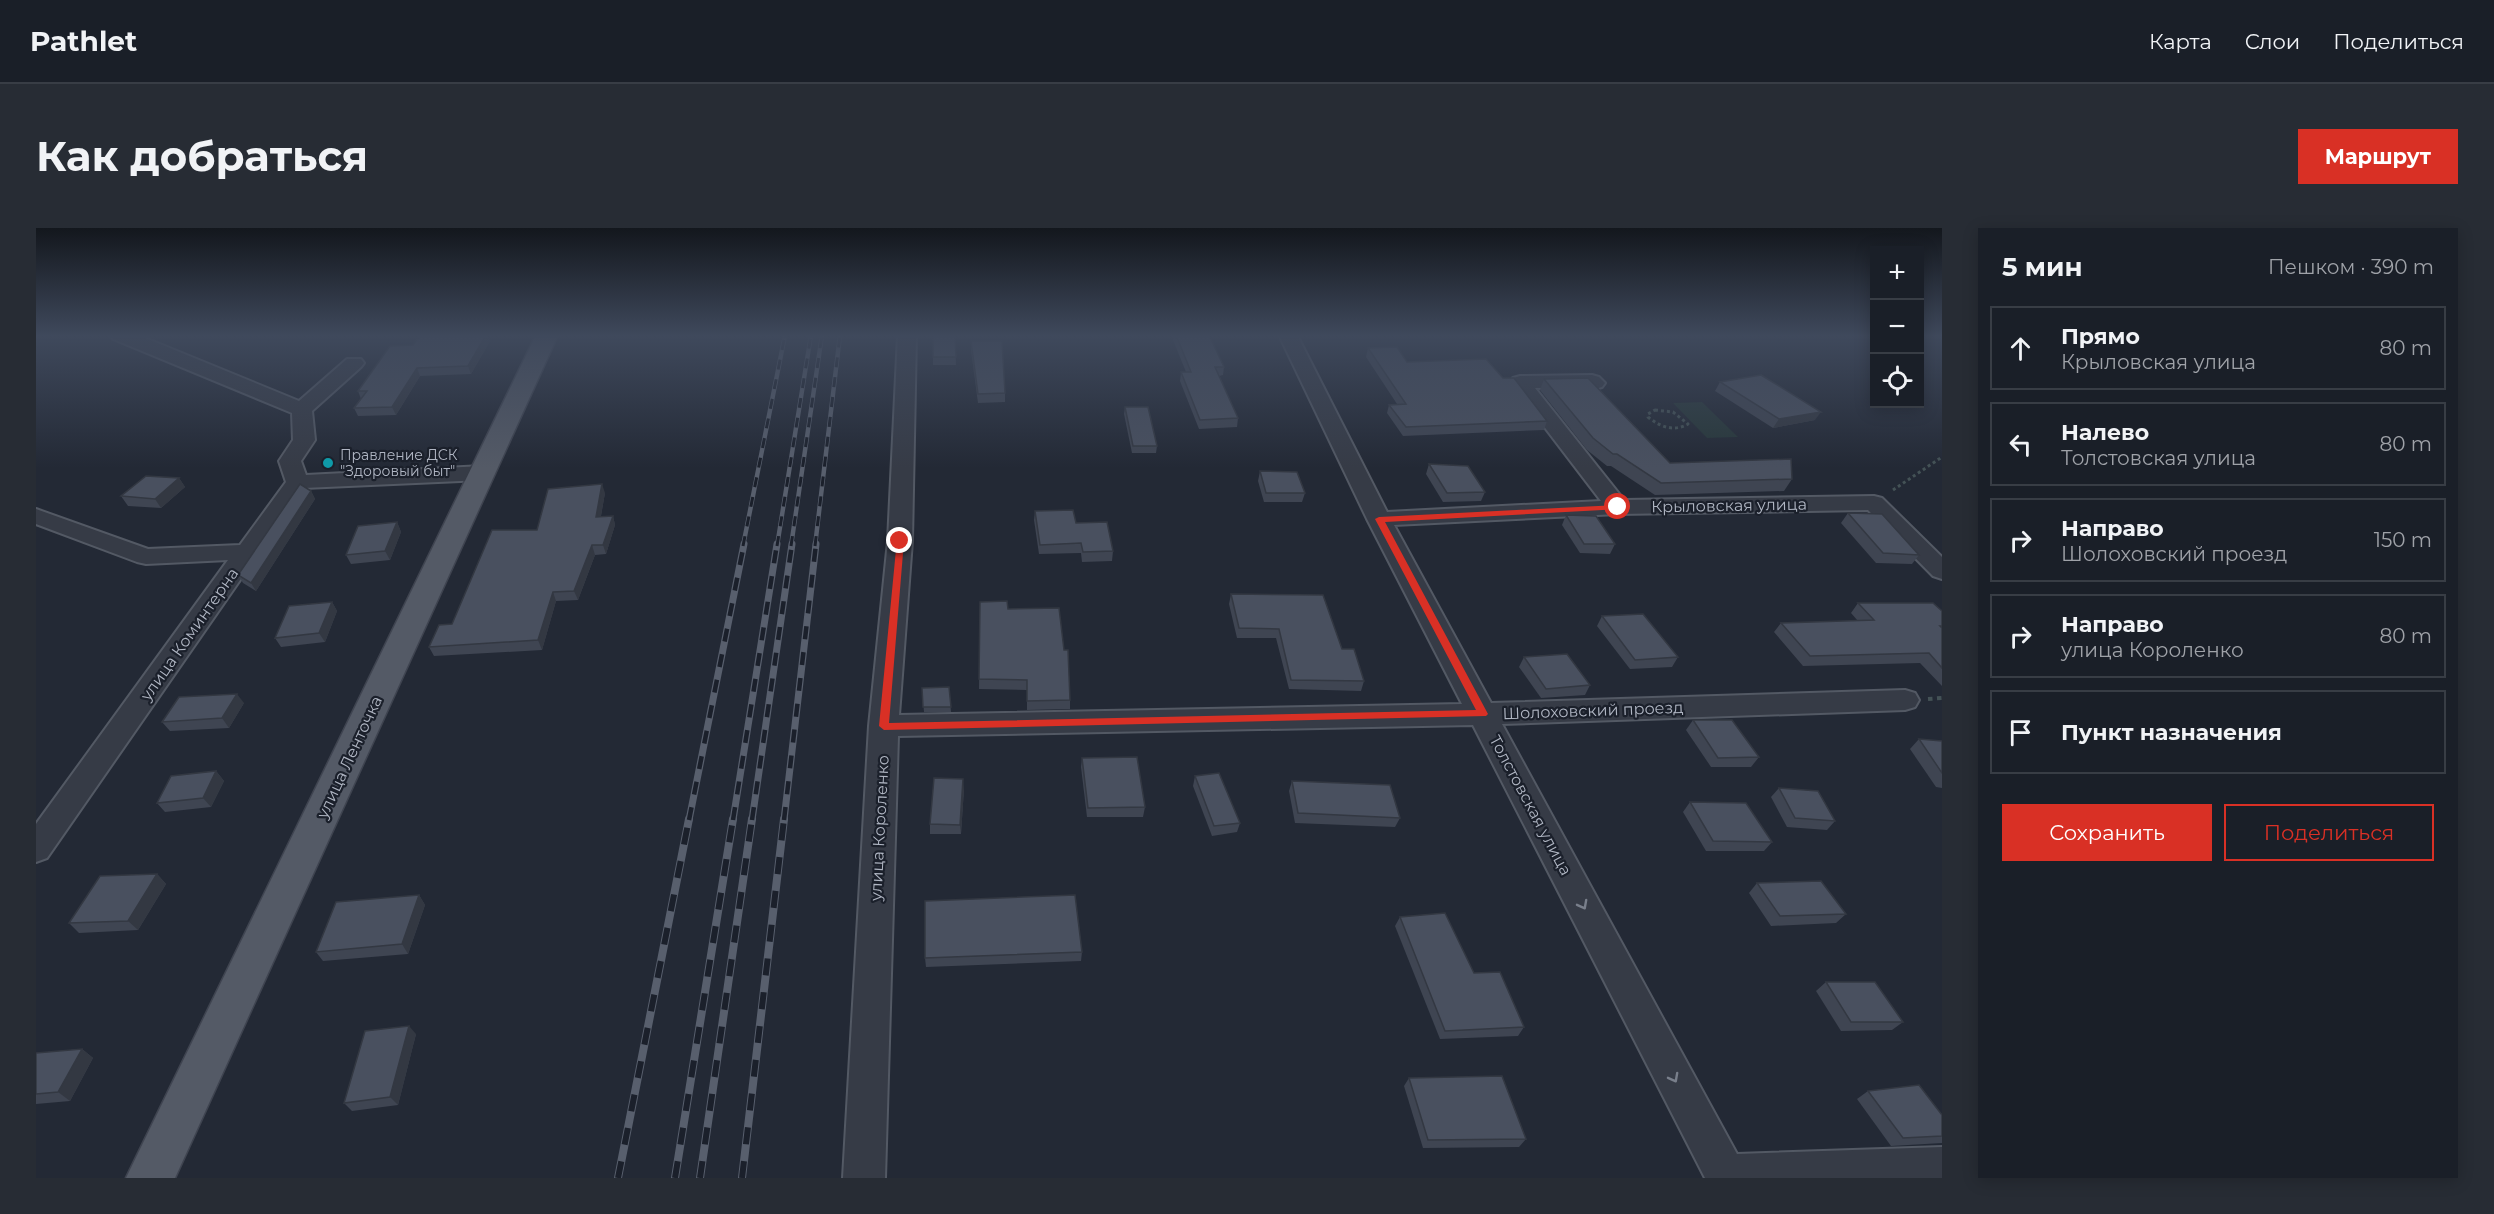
<!DOCTYPE html>
<html lang="ru">
<meta charset="utf-8">
<style>
:root{--surface:#1a1f28;--page:#272c34;--text:#f1f3f6;--muted:#9fa2a8;--line:#383d45;--accent:#d93025}
body{margin:0;font-family:Montserrat,sans-serif;background:var(--page);color:var(--text)}
.controls{position:absolute;right:18px;top:18px;display:grid;overflow:hidden;border-radius:0px;box-shadow:0 3px 15px #0003}
.controls button{width:54px;height:54px;display:grid;place-items:center;padding:0;border:0;border-bottom:2px solid var(--line);background:var(--surface);color:var(--text);font:30px sans-serif}
.stop{position:absolute;width:18px;height:18px;margin:-14px;border:4px solid #d93025;border-radius:50%;background:#fff}
.stop.end{background:#d93025;border-color:#fff;box-shadow:0 2px 6px #0008}
.list{margin:0;padding:0;list-style:none}
h2{display:flex;justify-content:space-between;align-items:center;height:78px;margin:0;padding:0 24px;font-size:26px}
h2 small{font-size:20px;font-weight:400;color:var(--muted)}
.list li{display:grid;grid-template-columns:39px 1fr auto;gap:18px;align-items:center;box-sizing:border-box;height:84px;margin:0 12px 12px;padding:0 12px;border:2px solid var(--line);border-radius:0px}
.list b{display:block;font-size:22px;white-space:nowrap}
.list p{margin:0;font-size:20px;white-space:nowrap;color:var(--muted)}
.list em{font-size:20px;font-style:normal;color:var(--muted)}
.actions{display:flex;gap:12px;padding:18px 24px}
.actions a{flex:1;padding:14px 0;border:2px solid var(--accent);border-radius:0px;text-align:center;font-size:21px;color:var(--accent)}
.actions .main{background:var(--accent);color:#fff}
.icon{flex:none;width:33px;height:33px;fill:none;stroke:currentColor;stroke-width:2;stroke-linecap:round;stroke-linejoin:round}
.map{position:relative;flex:none;width:1906px;height:950px;overflow:hidden;border-radius:0px}
header{display:flex;align-items:center;gap:36px;box-sizing:border-box;height:84px;padding:0 30px;background:var(--surface);border-bottom:2px solid var(--line)}
header strong{font-size:28px}
nav{display:flex;gap:33px;margin-inline-start:auto;font-size:21px}
.intro{display:flex;align-items:center;justify-content:space-between;box-sizing:border-box;height:144px;padding:0 36px}
h1{margin:0;font-size:42px}
.button{padding:15px 27px;border-radius:0px;background:var(--accent);color:#fff;font-size:21px;font-weight:700}
main{display:flex;gap:36px;padding:0 36px}
aside{flex:1;background:var(--surface);border-radius:0px;box-shadow:0 3px 15px #0003}
.map>svg:first-child{display:block}
.green{fill:#273739}
.lines{fill:none;stroke-linecap:round;stroke-linejoin:round}
.minor-casing{stroke:#535964;stroke-width:4}
.major-casing{stroke:#3f4450;stroke-width:3}
.path-far1{stroke:#445256;stroke-width:3;stroke-dasharray:3 3;stroke-linecap:butt}
.path{stroke:#445256;stroke-width:4;stroke-dasharray:4.5 4.5;stroke-linecap:butt}
.minor{fill:#363b46;fill-rule:evenodd}
.major{fill:#545a66;fill-rule:evenodd}
.rail-far2-casing{stroke:#585f6d;stroke-width:4.5}
.rail-far1-casing{stroke:#585f6d;stroke-width:7}
.rail-casing{stroke:#585f6d;stroke-width:8}
.rail-far2{stroke:#1b202b;stroke-width:3;stroke-dasharray:10;stroke-linecap:butt}
.rail-far1{stroke:#1b202b;stroke-width:4.5;stroke-dasharray:13;stroke-linecap:butt}
.rail{stroke:#1b202b;stroke-width:6;stroke-dasharray:17;stroke-linecap:butt}
.wall{fill:#3f4552}
.shaded-wall{fill:#333842}
.building{fill:#49505f;stroke:#333842;stroke-width:1.5}
.oneway{stroke:#797f8b}
.route{fill:#d93025}
.culture-dot{fill:#0f9aa8;stroke:#1b202b;stroke-width:2}
.labels{text-anchor:middle;stroke-width:4.5;stroke-linejoin:round;paint-order:stroke}
.far-poi-label{font-size:14px;fill:#b0b6c3;stroke:#1b202b;text-anchor:start}
.street-label{font-size:16px;fill:#b0b6c3;stroke:#1b202b}
</style>
<header>
<strong>Pathlet</strong>
<nav><a>Карта</a><a>Слои</a><a>Поделиться</a></nav>
</header>
<div class="intro"><h1>Как добраться</h1><a class="button">Маршрут</a></div>
<main>
<div class="map">
<svg width="1906" height="950" viewBox="0 0 1906 950">
<rect width="100%" height="100%" fill="#232935"/>
<polygon class="green" points="1666,174 1702,209 1671,210 1637,175"/>
<g class="lines">
<defs>
<g id="minor">
<polygon points="75,107 102,107 263,173 311,131 325,131 328,135 325,139 276,183 279,212 265,233 270,247 447,238 455,240 458,245 455,250 447,252 268,260 11,630 0,634 0,596 192,332 110,336 101,334 0,296 0,281 112,321 204,317 250,254 243,233 257,212 256,185 77,111"/>
<polygon points="862,107 880,107 876,313 863,487 1426,476 1331,291 1243,107 1261,107 1351,284 1565,273 1474,154 1477,150 1484,148 1556,147 1563,149 1569,155 1566,159 1559,161 1552,159 1499,160 1588,272 1838,268 1846,270 1906,329 1906,351 1897,348 1832,282 1582,286 1358,297 1455,475 1869,462 1879,465 1883,472 1879,479 1869,482 1466,496 1701,926 1906,919 1906,950 1669,950 1437,497 862,508 849,950 807,950 833,498 852,313"/>
</g>
<polygon id="major" points="500,107 522,107 139,950 90,950"/>
</defs>
<use href="#minor" class="minor-casing"/>
<use href="#major" class="major-casing"/>
<g class="path-far1">
<path d="M1619,182L1637,184L1652,196C1638,204 1624,199 1612,189V186Z"/>
<polyline points="1857,262 1906,229"/>
</g>
<polyline class="path" points="1892,471 1906,470"/>
<use href="#minor" class="minor"/>
<use href="#major" class="major"/>
<defs>
<g id="rail-far2">
<polyline points="707,318 749,107"/>
<polyline points="741,318 775,107"/>
<polyline points="755,318 786,107"/>
<polyline points="779,318 804,107"/>
</g>
<g id="rail-far1">
<polyline points="653,592 708,316"/>
<polyline points="697,592 741,316"/>
<polyline points="716,592 756,316"/>
<polyline points="748,592 780,316"/>
</g>
<g id="rail">
<polyline points="582,950 653,591"/>
<polyline points="639,950 697,591"/>
<polyline points="664,950 716,591"/>
<polyline points="706,950 748,591"/>
</g>
</defs>
<use href="#rail-far2" class="rail-far2-casing"/>
<use href="#rail-far1" class="rail-far1-casing"/>
<use href="#rail" class="rail-casing"/>
<use href="#rail-far2" class="rail-far2"/>
<use href="#rail-far1" class="rail-far1"/>
<use href="#rail" class="rail"/>
</g>
<g class="wall">
<polygon points="919,107 920,137 897,137 897,129"/>
<polygon points="1135,107 1173,107 1188,139 1187,147 1183,148 1202,190 1201,199 1163,201 1144,153 1145,144 1150,144"/>
<polygon points="454,113 435,146 384,148 360,187 322,188 318,180 325,171 322,163 354,118"/>
<polygon points="935,113 969,165 969,174 942,175 935,122"/>
<polygon points="1332,120 1371,134 1467,150 1511,193 1508,202 1367,208 1351,185 1353,177 1361,176 1330,129"/>
<polygon points="1508,151 1634,235 1756,251 1748,263 1619,267 1575,238 1571,238 1551,222 1504,162"/>
<polygon points="1684,154 1779,192 1737,200 1679,163"/>
<polygon points="1089,179 1121,218 1120,225 1096,225 1088,186"/>
<polygon points="1393,236 1449,264 1445,273 1407,274 1390,246"/>
<polygon points="1224,243 1269,265 1266,274 1228,274 1222,253"/>
<polygon points="143,250 149,259 125,280 92,278 85,268"/>
<polygon points="275,263 279,271 220,363 207,355 202,347"/>
<polygon points="569,265 565,288 577,288 579,297 570,326 559,327 542,372 520,373 506,422 398,428 393,419 416,396 501,302"/>
<polygon points="999,283 1040,295 1077,323 1076,333 1046,334 1045,325 1003,326 998,292"/>
<polygon points="1812,285 1883,327 1876,336 1840,335 1805,295"/>
<polygon points="1530,287 1579,316 1574,326 1544,325 1526,297"/>
<polygon points="361,294 365,304 354,332 315,336 310,327"/>
<polygon points="1195,366 1306,421 1328,453 1325,463 1253,461 1240,410 1201,410 1193,376"/>
<polygon points="296,374 301,383 289,414 245,419 239,410"/>
<polygon points="944,374 972,381 1034,472 1034,481 991,482 991,462 943,461"/>
<polygon points="1822,375 1906,383 1906,458 1884,435 1767,438 1738,404 1745,395 1822,393 1815,385"/>
<polygon points="1566,388 1642,429 1636,439 1594,441 1561,398"/>
<polygon points="1488,429 1554,457 1549,467 1505,470 1483,439"/>
<polygon points="913,459 915,484 888,484 886,460"/>
<polygon points="208,475 193,500 134,503 126,494"/>
<polygon points="1657,492 1723,529 1715,539 1675,539 1650,502"/>
<polygon points="1883,511 1906,513 1906,560 1900,559 1874,521"/>
<polygon points="1046,530 1109,579 1107,589 1051,589 1045,539"/>
<polygon points="180,543 188,553 175,579 129,584 121,575"/>
<polygon points="1159,548 1204,595 1201,604 1176,608 1157,558"/>
<polygon points="1256,553 1364,590 1359,599 1259,595 1253,563"/>
<polygon points="1743,560 1799,593 1791,602 1751,599 1735,569"/>
<polygon points="928,561 925,606 894,606 894,596"/>
<polygon points="1654,574 1736,614 1728,623 1670,623 1647,584"/>
<polygon points="121,646 130,656 102,702 43,705 33,695"/>
<polygon points="1721,655 1810,686 1800,695 1735,698 1713,665"/>
<polygon points="383,667 389,677 372,726 287,733 280,724"/>
<polygon points="1364,689 1438,745 1488,799 1482,808 1404,811 1359,698"/>
<polygon points="1046,724 1045,733 890,739 889,730"/>
<polygon points="1790,754 1867,794 1856,802 1805,803 1780,763"/>
<polygon points="380,806 362,877 316,883 308,875"/>
<polygon points="46,821 57,830 34,873 0,876 0,825"/>
<polygon points="1373,850 1490,911 1483,919 1387,920 1368,858"/>
<polygon points="1832,863 1906,908 1906,915 1855,918 1821,871"/>
</g>
<g class="shaded-wall">
<polygon points="450,107 452,107 454,113 435,146 432,138"/>
<polygon points="381,140 384,148 360,187 356,179"/>
<polygon points="1785,184 1779,192 1737,200 1743,191"/>
<polygon points="143,250 149,259 125,280 119,271"/>
<polygon points="566,256 569,265 563,298 560,289"/>
<polygon points="275,263 279,271 220,363 215,355"/>
<polygon points="577,288 579,297 570,326 567,317"/>
<polygon points="361,294 365,304 354,332 349,323"/>
<polygon points="556,317 559,327 542,372 538,363"/>
<polygon points="517,364 520,373 506,422 502,412"/>
<polygon points="296,374 301,383 289,414 283,405"/>
<polygon points="201,466 208,475 193,500 186,490"/>
<polygon points="180,543 188,553 175,579 167,570"/>
<polygon points="927,551 928,561 925,606 924,597"/>
<polygon points="121,646 130,656 102,702 92,693"/>
<polygon points="383,667 389,677 372,726 366,716"/>
<polygon points="373,798 380,806 362,877 354,869"/>
<polygon points="46,821 57,830 34,873 22,864"/>
</g>
<g class="building">
<polygon points="384,107 450,107 432,138 381,140 356,179 318,180 331,163 322,163 354,118 377,117"/>
<polygon points="897,107 919,107 920,129 897,129"/>
<polygon points="1140,107 1173,107 1188,139 1179,139 1202,190 1164,192 1145,144 1155,144"/>
<polygon points="935,113 966,113 969,165 942,166"/>
<polygon points="1361,119 1371,134 1450,131 1467,150 1478,150 1511,193 1370,199 1353,177 1370,176 1332,120"/>
<polygon points="1725,147 1785,184 1743,191 1684,154"/>
<polygon points="1552,150 1634,235 1755,231 1756,251 1625,255 1581,226 1577,226 1557,210 1508,151"/>
<polygon points="1089,179 1112,179 1121,218 1097,218"/>
<polygon points="1393,236 1432,238 1449,264 1411,265"/>
<polygon points="1224,243 1261,244 1269,265 1230,265"/>
<polygon points="110,248 143,250 119,271 85,268"/>
<polygon points="264,256 275,263 215,355 202,347"/>
<polygon points="566,256 560,289 577,288 567,317 556,317 538,363 517,364 502,412 393,419 403,397 416,396 456,302 501,302 512,261"/>
<polygon points="1037,282 1040,295 1071,294 1077,323 1047,324 1045,315 1004,317 999,283"/>
<polygon points="1812,285 1846,286 1883,327 1847,325"/>
<polygon points="1530,287 1560,288 1579,316 1548,316"/>
<polygon points="361,294 349,323 310,327 322,298"/>
<polygon points="1195,366 1287,367 1306,421 1318,421 1328,453 1255,452 1243,401 1203,400"/>
<polygon points="971,373 972,381 1023,380 1028,422 1032,422 1034,472 991,473 991,452 943,451 944,374"/>
<polygon points="296,374 283,405 239,410 253,378"/>
<polygon points="1822,375 1897,375 1906,383 1906,398 1904,398 1906,400 1906,440 1893,425 1774,428 1745,395 1838,392"/>
<polygon points="1607,386 1642,429 1599,432 1566,388"/>
<polygon points="1531,426 1554,457 1510,461 1488,429"/>
<polygon points="913,459 915,479 887,479 886,460"/>
<polygon points="201,466 186,490 126,494 143,469"/>
<polygon points="1657,492 1696,492 1723,529 1682,530"/>
<polygon points="1883,511 1906,513 1906,545"/>
<polygon points="1101,529 1109,579 1052,580 1046,530"/>
<polygon points="180,543 167,570 121,575 135,548"/>
<polygon points="1183,545 1204,595 1178,598 1159,548"/>
<polygon points="898,550 927,551 924,597 894,596"/>
<polygon points="1256,553 1354,557 1364,590 1262,585"/>
<polygon points="1743,560 1782,563 1799,593 1759,590"/>
<polygon points="1654,574 1710,575 1736,614 1677,613"/>
<polygon points="121,646 92,693 33,695 64,648"/>
<polygon points="1785,653 1810,686 1744,688 1721,655"/>
<polygon points="383,667 366,716 280,724 300,674"/>
<polygon points="1039,667 1046,724 889,730 889,673"/>
<polygon points="1409,685 1438,745 1464,744 1488,799 1409,803 1364,689"/>
<polygon points="1790,754 1839,754 1867,794 1815,794"/>
<polygon points="373,798 354,869 308,875 329,803"/>
<polygon points="46,821 22,864 0,866 0,825"/>
<polygon points="1466,848 1490,911 1392,912 1373,850"/>
<polygon points="1883,857 1906,887 1906,908 1867,910 1832,863"/>
</g>
<defs><path id="oneway-chevron" d="M-2-3.5L2.5 0L-2 3.5" fill="none" stroke-width="1.6" stroke-linecap="round" stroke-linejoin="round" transform="scale(1.5)"/></defs>
<g class="oneway">
<use href="#oneway-chevron" transform="translate(1547 677) rotate(62)"/>
<use href="#oneway-chevron" transform="translate(1638 850) rotate(62)"/>
</g>
<linearGradient id="sky" x2="0" y2="1"><stop stop-color="#13171d"/><stop offset="0.45" stop-color="#3f495c"/><stop offset="1" stop-color="#3f495c" stop-opacity="0"/></linearGradient>
<rect width="1906" height="240" fill="url(#sky)"/>
<polygon class="route" points="1582,277 1586,279 1585,281 1349,294 1452,486 1450,488 848,502 843,498 861,311 868,313 853,495 1440,482 1339,291 1343,289"/>
<circle class="culture-dot" cx="292" cy="235" r="6"/>
<g class="labels">
<g class="far-poi-label">
<text x="304" y="232">Правление ДСК<tspan x="304" dy="16">"Здоровый быт"</tspan></text>
</g>
<g class="street-label">
<text transform="translate(1693 277) rotate(-1)" y="6">Крыловская улица</text>
<text transform="translate(153 406) rotate(-55)" y="6">улица Коминтерна</text>
<text transform="translate(1557 482) rotate(-2)" y="6">Шолоховский проезд</text>
<text transform="translate(313 529) rotate(-65)" y="6">улица Ленточка</text>
<text transform="translate(1495 577) rotate(62)" y="6">Толстовская улица</text>
<text transform="translate(843 600) rotate(-87)" y="6">улица Короленко</text>
</g>
</g>
</svg>
<div class="controls">
<button>+</button>
<button>−</button>
<button><svg class="icon" aria-label="locate" viewBox="0 0 24 24"><circle cx="12" cy="12" r="6"/><path d="M12 2v4M12 18v4M2 12h4M18 12h4"/></svg></button>
</div>
<div class="stop" style="left:1582px;top:279px"></div>
<div class="stop end" style="left:864px;top:313px"></div>
</div>
<aside>
<h2>5 мин<small>Пешком · 390 m</small></h2>
<ul class="list">
<li><svg class="icon" aria-label="ahead" viewBox="0 0 24 24"><path d="M12 20V5M6 11l6-6 6 6"/></svg><div><b>Прямо</b><p>Крыловская улица</p></div><em>80 m</em></li>
<li><svg class="icon" aria-label="left" viewBox="0 0 24 24"><path d="M17 20v-9H6M10 6l-5 5 5 5"/></svg><div><b>Налево</b><p>Толстовская улица</p></div><em>80 m</em></li>
<li><svg class="icon" aria-label="right" viewBox="0 0 24 24"><path d="M7 20v-9h11M14 6l5 5-5 5"/></svg><div><b>Направо</b><p>Шолоховский проезд</p></div><em>150 m</em></li>
<li><svg class="icon" aria-label="right" viewBox="0 0 24 24"><path d="M7 20v-9h11M14 6l5 5-5 5"/></svg><div><b>Направо</b><p>улица Короленко</p></div><em>80 m</em></li>
<li><svg class="icon" aria-label="arrive" viewBox="0 0 24 24"><path d="M6 21V4h12l-3 4 3 4H6"/></svg><div><b>Пункт назначения</b></div></li>
</ul>
<div class="actions"><a class="main">Сохранить</a><a>Поделиться</a></div>
</aside>
</main>
